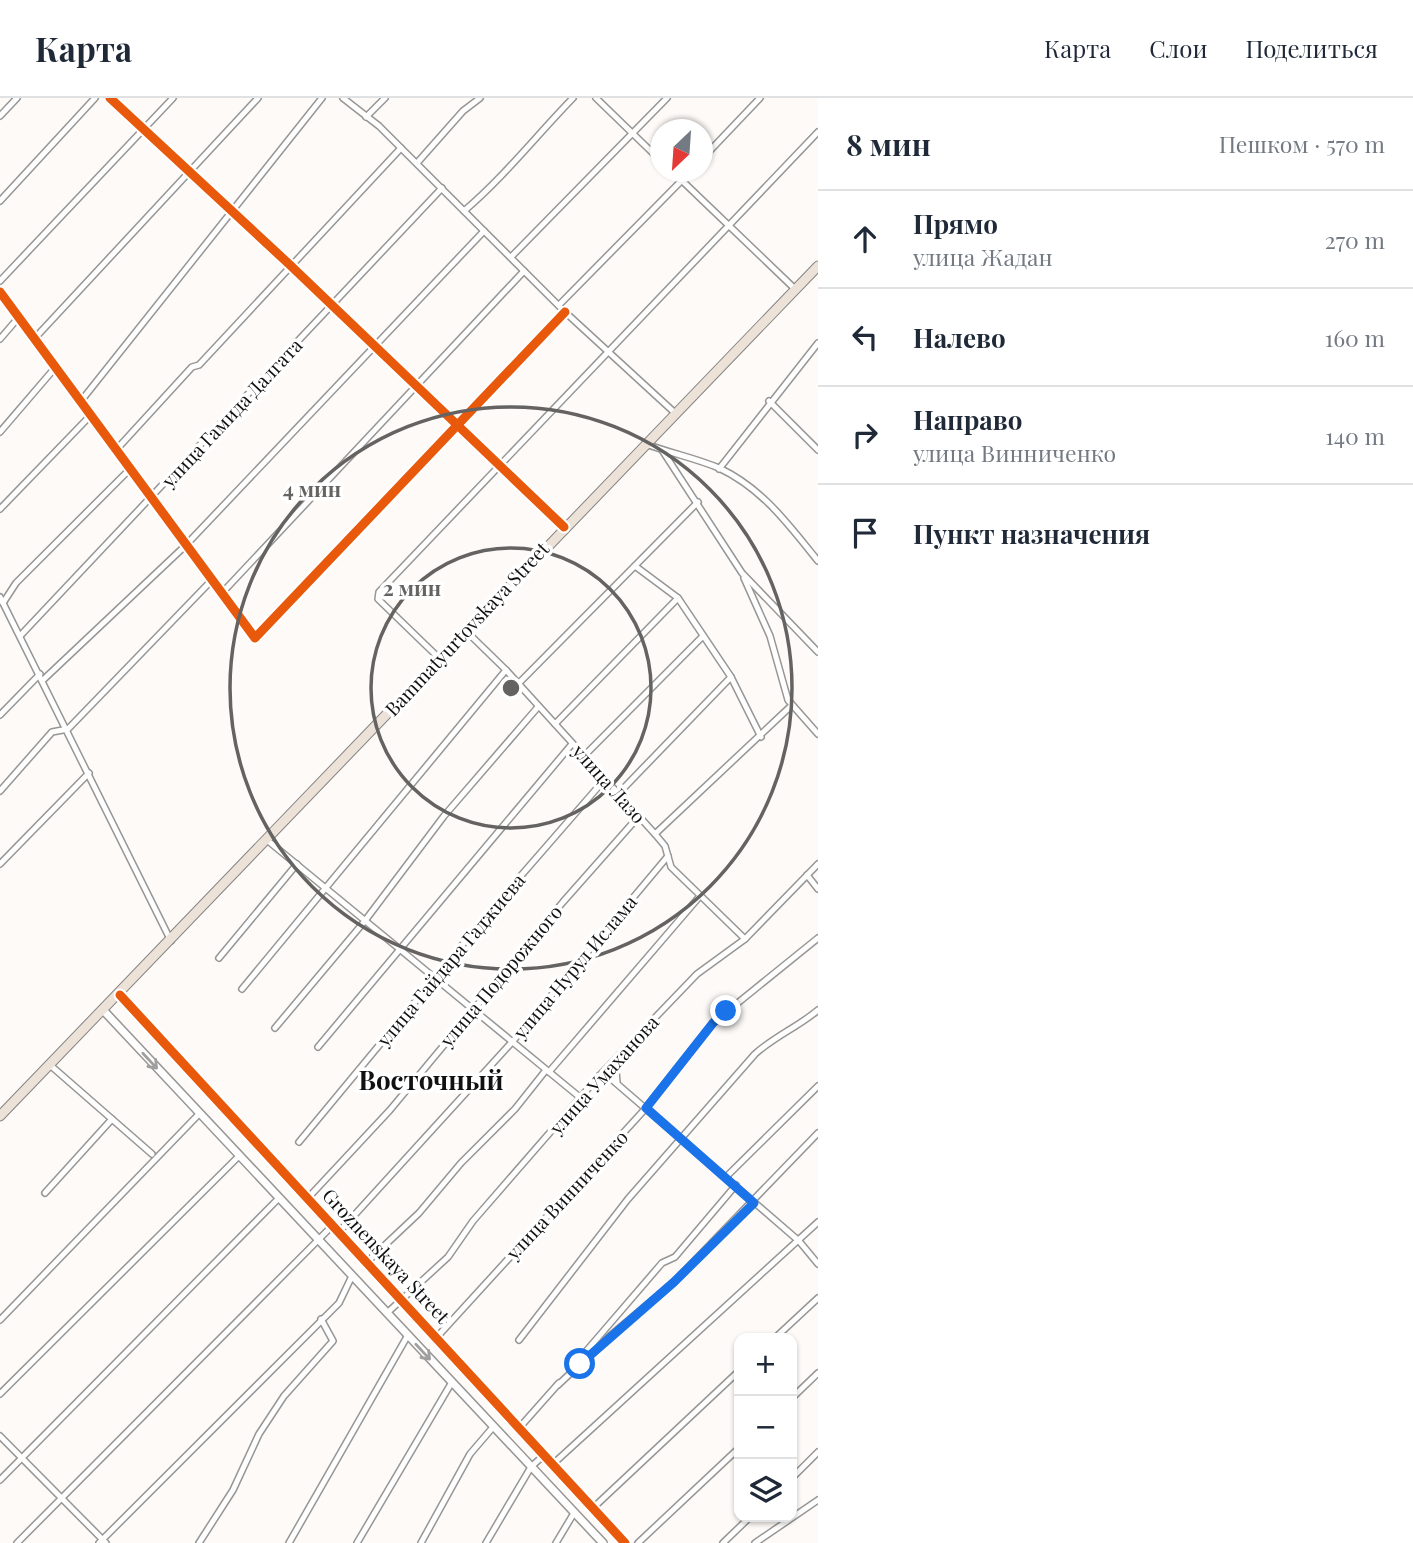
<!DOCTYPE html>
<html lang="ru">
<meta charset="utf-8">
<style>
:root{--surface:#fff;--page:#f6f6f7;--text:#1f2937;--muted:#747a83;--line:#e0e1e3}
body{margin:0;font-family:"Playfair Display",serif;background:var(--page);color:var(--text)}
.controls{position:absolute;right:21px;bottom:21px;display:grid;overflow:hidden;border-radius:14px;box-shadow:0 2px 5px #0004}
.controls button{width:63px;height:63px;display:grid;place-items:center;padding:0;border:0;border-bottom:2px solid var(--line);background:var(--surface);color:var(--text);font:35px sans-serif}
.compass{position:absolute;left:650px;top:21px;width:63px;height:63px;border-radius:50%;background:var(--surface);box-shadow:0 2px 5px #0004;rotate:205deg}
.stop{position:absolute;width:21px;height:21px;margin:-16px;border:5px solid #1a73e8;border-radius:50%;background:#fff}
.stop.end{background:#1a73e8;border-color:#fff;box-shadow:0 2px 7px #0008}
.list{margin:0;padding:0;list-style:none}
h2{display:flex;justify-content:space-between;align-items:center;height:91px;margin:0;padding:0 28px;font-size:30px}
h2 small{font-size:23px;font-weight:400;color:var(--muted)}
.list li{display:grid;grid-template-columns:46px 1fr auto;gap:21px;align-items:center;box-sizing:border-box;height:98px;padding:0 28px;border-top:2px solid var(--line)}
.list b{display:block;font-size:26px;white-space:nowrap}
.list p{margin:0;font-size:23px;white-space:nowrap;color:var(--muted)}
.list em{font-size:23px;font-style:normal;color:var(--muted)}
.icon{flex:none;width:38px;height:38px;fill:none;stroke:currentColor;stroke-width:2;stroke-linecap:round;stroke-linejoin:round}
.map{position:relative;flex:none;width:818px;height:1445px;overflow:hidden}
header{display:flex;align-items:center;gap:42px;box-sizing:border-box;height:98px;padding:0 35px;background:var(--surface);border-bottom:2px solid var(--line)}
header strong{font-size:33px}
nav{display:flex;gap:38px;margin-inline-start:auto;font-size:24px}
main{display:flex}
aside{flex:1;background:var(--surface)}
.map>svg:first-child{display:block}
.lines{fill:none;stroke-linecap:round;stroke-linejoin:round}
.minor-casing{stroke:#979695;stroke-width:8}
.tertiary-casing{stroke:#979695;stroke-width:10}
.trunk-casing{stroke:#858382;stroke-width:11}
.minor{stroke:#fffefe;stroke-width:5}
.tertiary{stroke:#fffefe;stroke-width:7}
.trunk{stroke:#ece2d8;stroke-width:9}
.cycleway-casing{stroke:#fff;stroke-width:13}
.cycleway{stroke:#e8590c;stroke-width:9}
.oneway{stroke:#a09f9f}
.route{stroke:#1a73e8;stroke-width:9}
.ring{fill:none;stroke:#646362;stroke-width:3.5}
.labels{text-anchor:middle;stroke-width:7;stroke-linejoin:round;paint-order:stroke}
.street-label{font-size:19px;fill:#111;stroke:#fff}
.district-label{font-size:26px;font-weight:bold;fill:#111;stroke:#fff}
.centre{fill:#646362;stroke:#fff;stroke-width:3.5}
.ring-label{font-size:21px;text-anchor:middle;font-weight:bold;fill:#646362;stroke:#fff;stroke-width:7;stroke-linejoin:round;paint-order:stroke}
</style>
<header>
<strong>Карта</strong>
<nav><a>Карта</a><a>Слои</a><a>Поделиться</a></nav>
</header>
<main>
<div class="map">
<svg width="818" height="1445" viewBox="0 0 818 1445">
<rect width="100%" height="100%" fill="#fdfaf7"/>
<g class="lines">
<defs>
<g id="minor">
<polyline points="110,0 290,167 564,429"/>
<polyline points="343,0 379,28 565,214 675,315"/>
<polyline points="596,0 660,62"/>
<polyline points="0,18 17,0"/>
<polyline points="366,19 385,0"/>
<polyline points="702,61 760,0"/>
<polyline points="417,65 463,13 480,0"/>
<polyline points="673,74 795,191"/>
<polyline points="0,103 95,0"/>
<path d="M464,113C504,79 536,38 573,0"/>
<polyline points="511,159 667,0"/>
<polyline points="0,183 173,0"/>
<polyline points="0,194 255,540 565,214"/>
<polyline points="559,207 690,74"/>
<polyline points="35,240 258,0"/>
<polyline points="0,241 19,219"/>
<polyline points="81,303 322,0"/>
<polyline points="769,303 818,352"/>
<polyline points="0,334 54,271"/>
<path d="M646,346C670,355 695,360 719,370C762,390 789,427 818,463"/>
<polyline points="116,352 192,269 199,267 401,50"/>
<polyline points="662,352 742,475 818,554"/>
<polyline points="719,371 818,245"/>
<polyline points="0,411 91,317"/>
<polyline points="635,468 678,500 731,579 761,639"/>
<polyline points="744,480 770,538 788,602 818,636"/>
<polyline points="222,495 524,173"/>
<polyline points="0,499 171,843"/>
<polyline points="3,505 16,485 130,371"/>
<polyline points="467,534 506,572 655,736 665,748 671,769 745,841"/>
<polyline points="20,538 442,90"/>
<polyline points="440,561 378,501 379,494 818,34"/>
<polyline points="43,582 185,448 484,133"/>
<polyline points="518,586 698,404"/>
<polyline points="0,617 40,576"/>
<polyline points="555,626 678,500"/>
<polyline points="584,658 703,538"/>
<polyline points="0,693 52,634 68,631 211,483"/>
<polyline points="618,696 731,579"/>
<polyline points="655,736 791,608"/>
<polyline points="267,742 582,1001"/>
<polyline points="0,766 89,675"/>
<polyline points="807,777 818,791"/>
<polyline points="219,860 297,766"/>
<polyline points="242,891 506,572"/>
<polyline points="275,930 364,824 444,718 538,609"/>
<polyline points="318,949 572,646"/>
<polyline points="615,962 617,984"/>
<polyline points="50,967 152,1056"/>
<polyline points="549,974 700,798"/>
<polyline points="599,978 609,979 799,1143 818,1166"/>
<polyline points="299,1044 492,811 605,681"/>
<polyline points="726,1079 818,988"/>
<polyline points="45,1095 112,1021"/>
<polyline points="308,1100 390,1012 563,804 639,718"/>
<polyline points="339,1134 513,943 668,758"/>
<polyline points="367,1164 419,1115 461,1065 515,1011 546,972"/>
<polyline points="387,1215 448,1159 473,1123 599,978 697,876 745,841 818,766"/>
<polyline points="0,1222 200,1015"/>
<polyline points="437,1239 646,1010 713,925 818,840"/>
<polyline points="775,1240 818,1200"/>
<path d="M519,1242L628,1101L755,956C775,938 798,929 818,912"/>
<polyline points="570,1272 662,1165 675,1159 736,1087"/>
<polyline points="558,1287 611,1237 674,1184 818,1035"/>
<polyline points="0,1296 239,1058"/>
<polyline points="792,1300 818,1275"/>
<polyline points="520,1329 559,1285"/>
<polyline points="0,1338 106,1445"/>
<polyline points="553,1366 818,1124"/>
<polyline points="792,1380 818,1354"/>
<polyline points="0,1382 279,1100"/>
<polyline points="593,1410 739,1273"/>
<polyline points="17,1445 333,1127"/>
<polyline points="99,1445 339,1205 352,1178"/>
<polyline points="199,1445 233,1392 259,1336 284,1298 333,1243 321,1221"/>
<polyline points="289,1445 408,1237"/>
<polyline points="357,1445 452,1284"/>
<polyline points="421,1445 470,1356 494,1328"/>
<polyline points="486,1445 531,1369 544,1357"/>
<polyline points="556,1445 574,1415"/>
<polyline points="638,1445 739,1350"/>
<polyline points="723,1445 750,1419"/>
<polyline points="755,1445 818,1402"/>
</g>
<g id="tertiary">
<polyline points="120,897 625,1445"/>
<polyline points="104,913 603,1445"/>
</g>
<polyline id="trunk" points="0,1018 818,168"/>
</defs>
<use href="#minor" class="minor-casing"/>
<use href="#tertiary" class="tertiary-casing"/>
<use href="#trunk" class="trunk-casing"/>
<use href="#minor" class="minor"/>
<use href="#tertiary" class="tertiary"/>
<use href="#trunk" class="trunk"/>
<defs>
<g id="cycleway">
<polyline points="110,0 290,167 564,429"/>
<polyline points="0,194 255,540 565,214"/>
<polyline points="120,897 625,1445"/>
</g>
</defs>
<use href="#cycleway" class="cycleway-casing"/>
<use href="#cycleway" class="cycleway"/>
</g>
<defs><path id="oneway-shaft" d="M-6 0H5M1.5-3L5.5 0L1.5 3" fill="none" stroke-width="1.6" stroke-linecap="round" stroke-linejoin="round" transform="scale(1.75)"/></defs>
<g class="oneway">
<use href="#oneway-shaft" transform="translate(150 963) rotate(47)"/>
<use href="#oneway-shaft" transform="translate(423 1254) rotate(47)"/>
</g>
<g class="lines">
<polyline class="route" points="580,1266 674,1184 754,1105 646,1010 713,925 726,913"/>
</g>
<g class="ring">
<circle cx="511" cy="590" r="140"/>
<circle cx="511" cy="590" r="281"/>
</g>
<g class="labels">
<g class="street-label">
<text transform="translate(232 315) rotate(-47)" y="7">улица Гамида Далгата</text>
<text transform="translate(467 531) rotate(-47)" y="7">Bammatyurtovskaya Street</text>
<text transform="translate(609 686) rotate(48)" y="7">улица Лазо</text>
<text transform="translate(451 862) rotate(-50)" y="7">улица Гайдара Гаджиева</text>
<text transform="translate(575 869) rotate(-50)" y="7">улица Нурул Ислама</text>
<text transform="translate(501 878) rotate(-50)" y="7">улица Подорожного</text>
<text transform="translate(604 977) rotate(-48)" y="7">улица Умаханова</text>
<text transform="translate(567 1097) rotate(-47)" y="7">улица Винниченко</text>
<text transform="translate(386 1158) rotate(47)" y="7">Groznenskaya Street</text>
</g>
<g class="district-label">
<text x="431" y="992">Восточный</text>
</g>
</g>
<circle cx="511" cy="590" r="10" class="centre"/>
<g class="ring-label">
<text x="312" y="399">4 мин</text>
<text x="412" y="498">2 мин</text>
</g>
</svg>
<div class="controls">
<button>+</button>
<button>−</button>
<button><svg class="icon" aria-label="layers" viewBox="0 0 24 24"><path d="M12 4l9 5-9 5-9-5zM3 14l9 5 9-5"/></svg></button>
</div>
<svg class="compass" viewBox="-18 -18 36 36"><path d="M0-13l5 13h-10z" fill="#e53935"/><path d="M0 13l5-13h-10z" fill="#747a83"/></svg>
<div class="stop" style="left:580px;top:1266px"></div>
<div class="stop end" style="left:726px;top:913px"></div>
</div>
<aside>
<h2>8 мин<small>Пешком · 570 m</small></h2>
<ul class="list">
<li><svg class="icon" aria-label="ahead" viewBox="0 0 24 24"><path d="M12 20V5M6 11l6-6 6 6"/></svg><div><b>Прямо</b><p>улица Жадан</p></div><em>270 m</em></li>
<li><svg class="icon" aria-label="left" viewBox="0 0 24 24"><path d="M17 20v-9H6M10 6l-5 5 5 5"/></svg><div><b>Налево</b></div><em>160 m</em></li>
<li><svg class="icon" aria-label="right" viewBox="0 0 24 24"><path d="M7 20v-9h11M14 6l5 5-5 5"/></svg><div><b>Направо</b><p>улица Винниченко</p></div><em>140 m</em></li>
<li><svg class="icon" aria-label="arrive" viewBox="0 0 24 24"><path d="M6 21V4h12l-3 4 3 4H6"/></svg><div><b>Пункт назначения</b></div></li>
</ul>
</aside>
</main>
